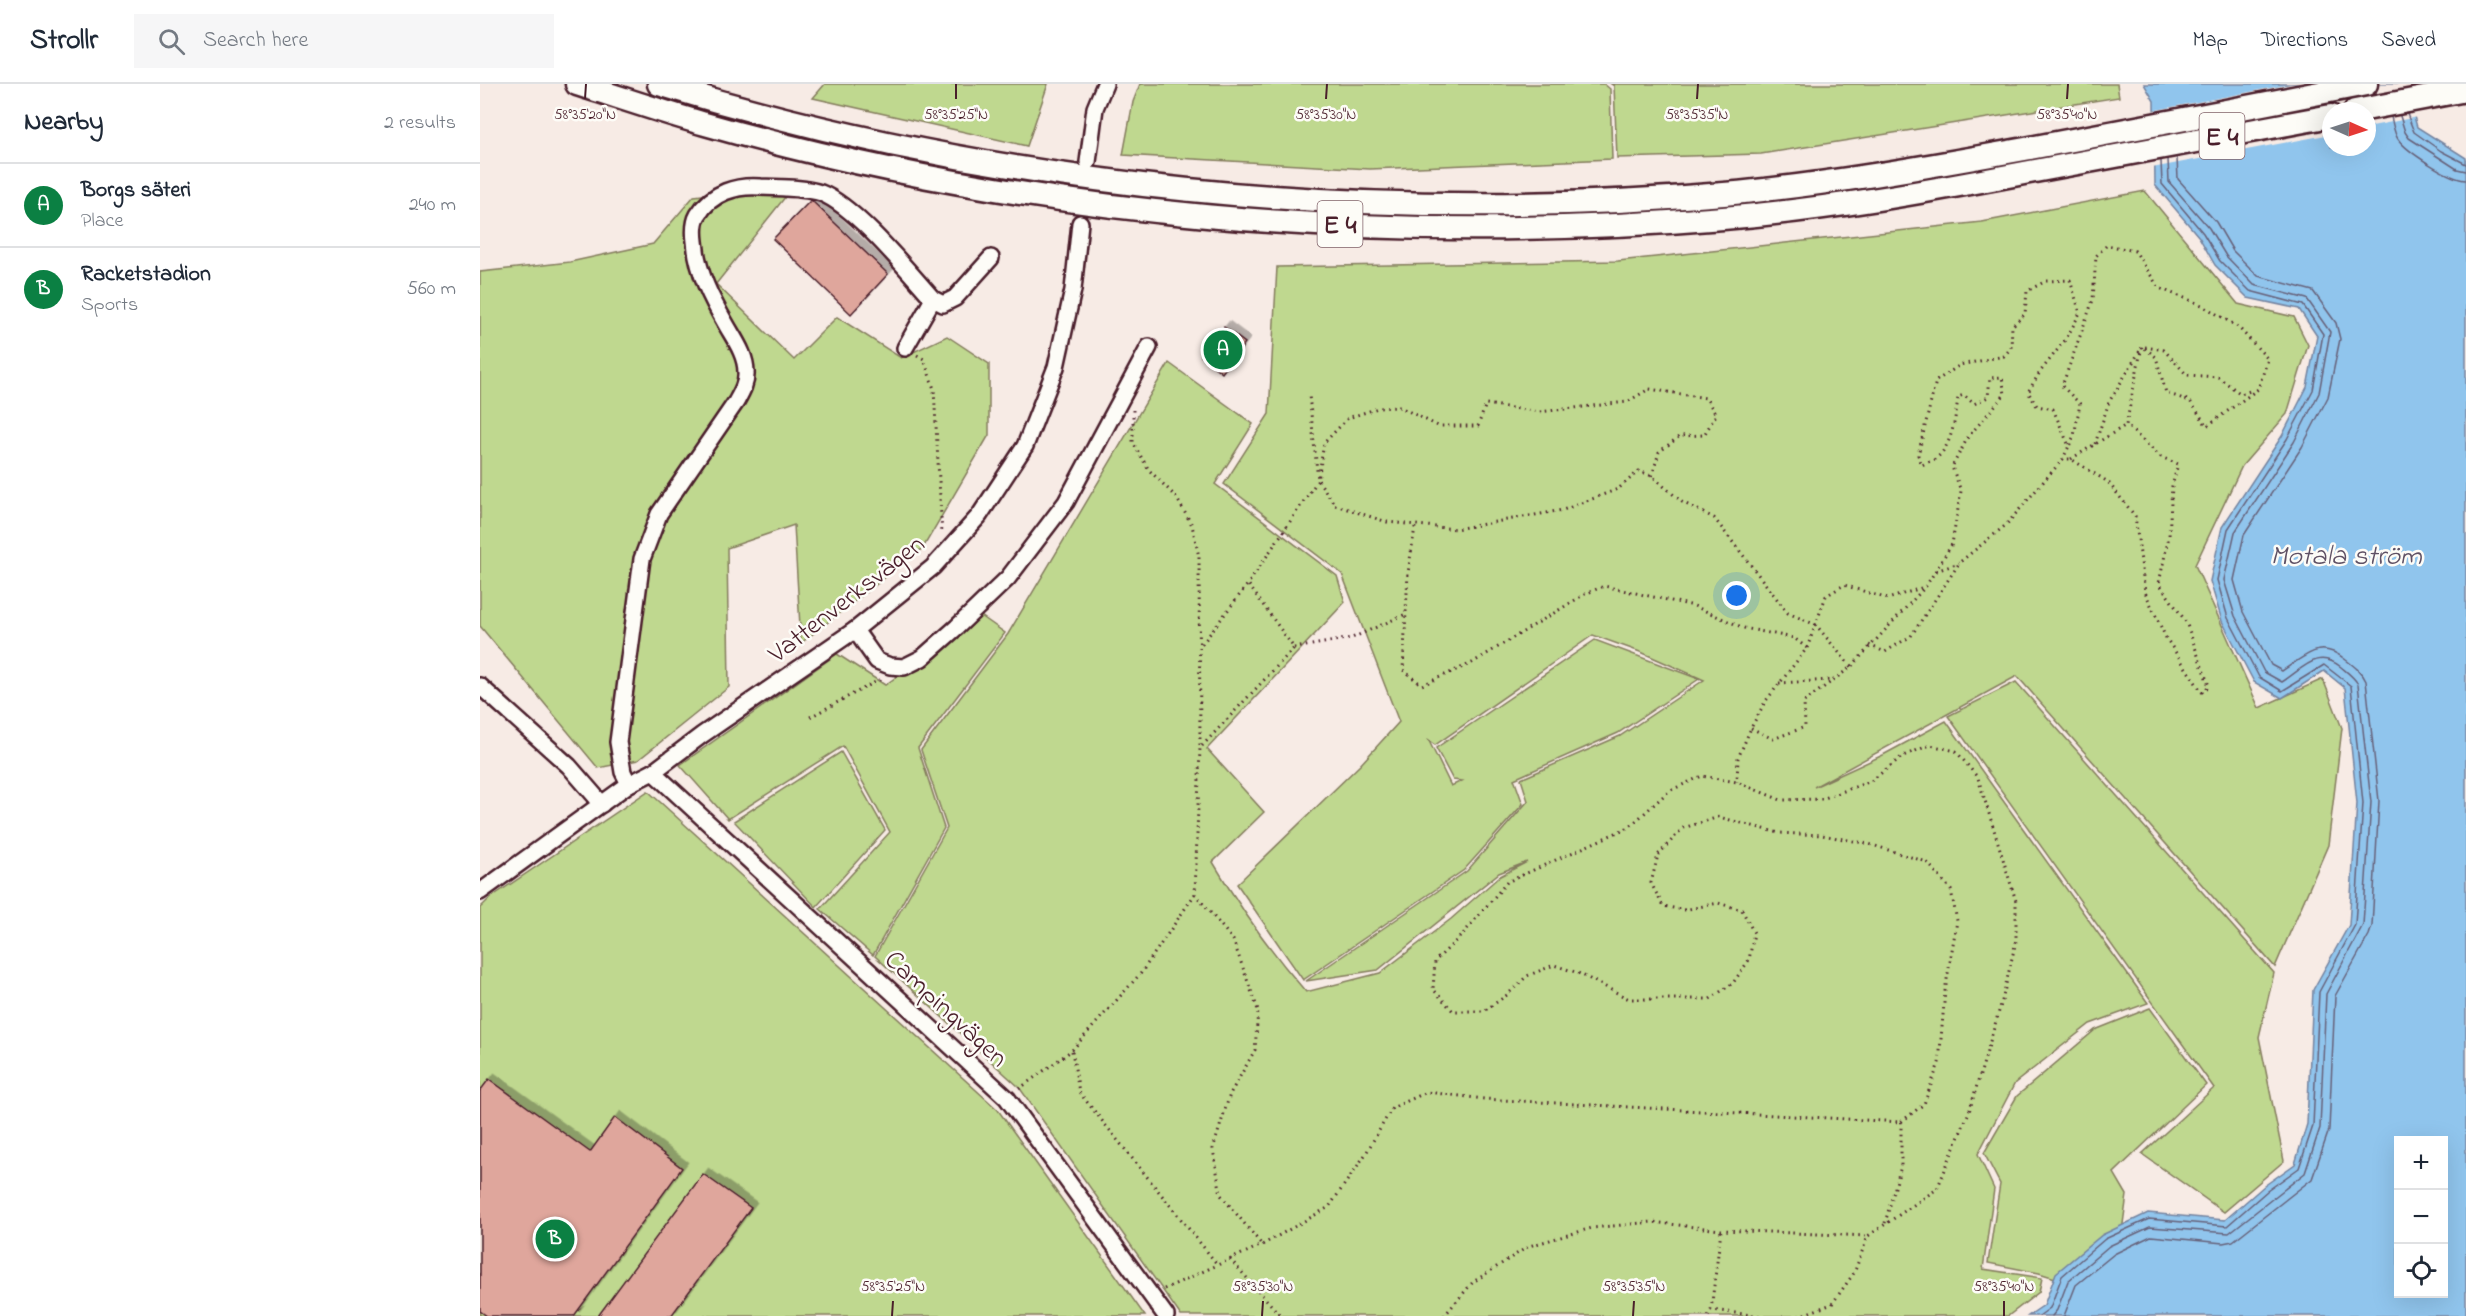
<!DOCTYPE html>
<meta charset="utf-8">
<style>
:root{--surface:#fff;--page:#f6f6f7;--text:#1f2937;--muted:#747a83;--line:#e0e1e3;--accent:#0b8043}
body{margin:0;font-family:"Indie Flower",sans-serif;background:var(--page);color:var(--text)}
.controls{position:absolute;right:18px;bottom:18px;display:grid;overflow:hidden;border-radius:0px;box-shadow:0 6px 24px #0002}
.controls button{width:54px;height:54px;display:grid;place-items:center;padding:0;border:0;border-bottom:2px solid var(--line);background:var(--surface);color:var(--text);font:30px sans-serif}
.compass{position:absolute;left:1842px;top:18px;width:54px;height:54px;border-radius:50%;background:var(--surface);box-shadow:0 6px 24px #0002;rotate:93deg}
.you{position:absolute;left:1257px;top:512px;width:21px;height:21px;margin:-15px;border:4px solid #fff;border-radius:50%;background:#1a73e8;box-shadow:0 0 0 9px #1a73e833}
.badge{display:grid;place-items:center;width:39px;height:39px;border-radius:50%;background:var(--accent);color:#fff;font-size:20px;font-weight:700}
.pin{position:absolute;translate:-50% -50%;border:3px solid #fff;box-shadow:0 2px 6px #0006}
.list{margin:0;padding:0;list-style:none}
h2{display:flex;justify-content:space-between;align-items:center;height:78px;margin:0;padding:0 24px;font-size:26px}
h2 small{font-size:20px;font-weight:400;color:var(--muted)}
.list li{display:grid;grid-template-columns:39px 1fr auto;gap:18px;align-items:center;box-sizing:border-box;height:84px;padding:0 24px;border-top:2px solid var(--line)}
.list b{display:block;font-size:22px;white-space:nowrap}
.list p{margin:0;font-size:20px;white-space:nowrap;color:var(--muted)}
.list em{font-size:20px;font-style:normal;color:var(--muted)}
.icon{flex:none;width:33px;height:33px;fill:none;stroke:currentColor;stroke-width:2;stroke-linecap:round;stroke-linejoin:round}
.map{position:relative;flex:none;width:1986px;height:1232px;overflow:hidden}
header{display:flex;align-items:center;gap:36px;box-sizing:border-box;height:84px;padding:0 30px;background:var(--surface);border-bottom:2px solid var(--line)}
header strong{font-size:28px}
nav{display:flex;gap:33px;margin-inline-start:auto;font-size:21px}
.search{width:420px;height:54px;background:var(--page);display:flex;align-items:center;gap:15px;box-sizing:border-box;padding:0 21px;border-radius:0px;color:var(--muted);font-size:22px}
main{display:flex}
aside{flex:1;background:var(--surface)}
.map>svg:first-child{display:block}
.green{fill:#bfd88f;stroke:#847c5d;stroke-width:1.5}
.water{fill:#90c5ed;stroke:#74839f;stroke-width:1.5;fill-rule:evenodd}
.pier{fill:#f7ebe5}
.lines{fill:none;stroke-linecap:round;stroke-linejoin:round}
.shore{stroke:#666179;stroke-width:1.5}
.building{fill:#dfa69c;stroke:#4a1f2b;stroke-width:1.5;filter:url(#shadow)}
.minor-casing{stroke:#4a1f2b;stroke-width:20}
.highway-casing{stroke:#4a1f2b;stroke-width:27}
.path{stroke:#4a1f2b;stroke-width:3;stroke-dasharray:1.5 4.5;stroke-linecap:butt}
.minor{stroke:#fdfcf7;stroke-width:15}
.highway{stroke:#fdfcf7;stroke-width:22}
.ticks{fill:none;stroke:#4a1f2b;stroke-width:2}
.labels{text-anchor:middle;stroke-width:5;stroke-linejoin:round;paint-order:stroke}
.shield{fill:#fdfcf7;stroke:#806168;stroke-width:1.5}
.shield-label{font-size:26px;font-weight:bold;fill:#4a1f2b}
.street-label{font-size:27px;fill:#4a1f2b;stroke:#fdfcf7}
.water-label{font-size:28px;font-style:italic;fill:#5f5165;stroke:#fdfcf7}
.ticks-label{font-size:15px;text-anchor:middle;fill:#4a1f2b;stroke:#fdfcf7;stroke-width:5;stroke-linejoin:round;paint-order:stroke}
</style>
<header>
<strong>Strollr</strong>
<div class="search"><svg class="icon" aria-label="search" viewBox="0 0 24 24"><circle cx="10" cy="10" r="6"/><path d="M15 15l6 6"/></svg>Search here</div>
<nav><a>Map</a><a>Directions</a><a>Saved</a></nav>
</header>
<main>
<aside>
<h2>Nearby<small>2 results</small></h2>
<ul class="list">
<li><span class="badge">A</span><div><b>Borgs säteri</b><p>Place</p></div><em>240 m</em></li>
<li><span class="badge">B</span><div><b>Racketstadion</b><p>Sports</p></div><em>560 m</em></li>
</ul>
</aside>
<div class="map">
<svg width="1986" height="1232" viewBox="0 0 1986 1232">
<defs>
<filter id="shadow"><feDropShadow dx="5.5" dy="-5.5" stdDeviation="0" flood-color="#0004"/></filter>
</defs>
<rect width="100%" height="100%" fill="#f7ebe5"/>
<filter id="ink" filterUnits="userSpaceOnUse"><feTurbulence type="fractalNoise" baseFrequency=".0167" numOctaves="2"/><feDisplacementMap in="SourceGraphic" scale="12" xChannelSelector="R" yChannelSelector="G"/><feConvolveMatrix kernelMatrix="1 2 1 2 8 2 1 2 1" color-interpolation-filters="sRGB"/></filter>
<g filter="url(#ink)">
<g class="green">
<polygon points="345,0 568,0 547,62 333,14"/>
<polygon points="660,0 1124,0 1130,5 1132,75 890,85 643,71 653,18"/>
<polygon points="1131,0 1637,0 1639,13 1281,70 1137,74 1134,2"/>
<polygon points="276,105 306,112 236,200 314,276 357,233 421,274 467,252 509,280 509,351 443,464 321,559 314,441 247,464 249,603 158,676 118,684 0,542 0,188 90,178 173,160 214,112"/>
<path d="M1665,107L1758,220L1814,233L1828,261L1807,330L1762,382L1715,481L1779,624L1843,595L1862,644L1848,761L1795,883L1537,592L1334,703L1403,671L1466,637L1668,919L1610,940L1535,999L1498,1070L1514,1105L1503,1185L1562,1194L1559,1208L1528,1232H701L539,1003L395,872L467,744L441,666L528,550L689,279L773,340L735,400L857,492L865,518L727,665L784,728L733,778C760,824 791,868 826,908L900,889L971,835L1020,792L1047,778L1019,789L898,886L826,897L987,787L1048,717L1041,695L1140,652L1224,596L1163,569L1113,551L955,661L949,657L971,702L982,697L973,696L956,664L1115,556L1219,595L1138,649L1034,695L1043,720L984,786L823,896L757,800L880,681L919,638L862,490L744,400L789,330L797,183L1138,177L1502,138Z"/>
<polygon points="501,532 525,549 438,664 464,744 393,871 340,825 410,748 363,662 248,735 200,681 357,570 405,601"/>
<polygon points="1536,598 1794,889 1779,953 1804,1077 1744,1128 1662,1070 1734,1004 1468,632"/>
<polygon points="361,668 405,746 336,823 254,737"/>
<polygon points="168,707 518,1026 665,1232 0,1232 0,824 10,814"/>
<polygon points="1670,924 1726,1001 1634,1089 1647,1111 1633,1212 1559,1189 1508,1179 1520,1100 1504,1069 1537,1012 1615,946"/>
</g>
<path class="water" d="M1664,0H1925L1937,43L1986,74V1232H1548L1564,1221L1576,1189L1622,1151L1668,1129L1745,1136L1784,1102L1815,1080L1827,1040L1833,906L1869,841L1877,719L1865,604L1844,587L1802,614L1774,598L1742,537L1730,497L1742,443L1802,352L1827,303L1837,252L1819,225L1768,214L1735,181L1719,153L1675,101L1674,17ZM1851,27H1887V63H1851ZM1918,1056H1964V1210H1918Z"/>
<polygon class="pier" points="1811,0 1928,0 1937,33 1887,43 1887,27 1851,27 1851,50 1672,84 1671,27"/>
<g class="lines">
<g class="shore">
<polyline points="1927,30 1934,48 1961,67 1986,80"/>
<polyline points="1920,32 1925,48 1929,54 1977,85 1986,87"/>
<path d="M1911,33C1913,40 1914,49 1918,55C1927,68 1971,96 1986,96"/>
<polyline points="1559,1232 1570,1224 1582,1192 1625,1155 1669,1135 1747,1142 1787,1107 1819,1084 1833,1042 1839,908 1875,841 1883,719 1871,602 1844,581 1802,607 1779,593 1748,534 1737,496 1748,445 1807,355 1833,306 1843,250 1823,221 1770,207 1740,177 1723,149 1682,100 1681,77"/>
<path d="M1572,1232L1577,1226L1588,1197L1629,1162L1670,1143L1749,1149L1825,1089L1840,1044L1846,910L1883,841L1891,718L1878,600C1874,593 1867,588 1861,583C1837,564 1824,584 1802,598L1784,588L1755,532L1744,496L1755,448L1814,358L1839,309L1850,248L1827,215L1774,201L1746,172L1729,144L1689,98L1688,75"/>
<path d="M1584,1232L1596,1201L1634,1170L1671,1152L1743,1159L1753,1157L1832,1095L1849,1046L1855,912L1889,851L1892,842L1899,717L1886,597C1882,588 1874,582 1866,576C1839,554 1826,572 1802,587L1791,581L1763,528L1754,496L1764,451L1822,363L1848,313L1860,255L1856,239L1833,207L1778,192L1753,167L1736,138L1698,95L1697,74"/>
</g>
</g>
<g class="building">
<polygon points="331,116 408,190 371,230 293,155"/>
<polygon points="744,243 765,259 742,289 721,272"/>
<polygon points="9,995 110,1068 135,1033 202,1084 94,1232 7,1232 0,1227 0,1007"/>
<polygon points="223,1090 271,1124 191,1232 118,1232"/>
</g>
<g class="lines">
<defs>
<g id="minor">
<polyline points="608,78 615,24 625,0"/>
<polyline points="425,264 453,215"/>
<polyline points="375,546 397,577 410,582 424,583 442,574 477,543 528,494 586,418 669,263"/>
<polyline points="0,602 89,682 122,720"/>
<polyline points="173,688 527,1014 686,1232"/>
<path d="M149,700L143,688L138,658L162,475L179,430L256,318C261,309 267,299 266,288C266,271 255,256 247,242C232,216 217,188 215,157C214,149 214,138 218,131C232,108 257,101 281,103C300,104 323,103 341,109C375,122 428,187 453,215L463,220L475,214L511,174"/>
<polyline points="0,808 149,700 173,688 222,651 375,546 453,483 499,432 545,362 576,283 593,206 600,139"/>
</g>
<g id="highway">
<path d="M97,0C139,13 182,28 225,40C550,133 907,162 1243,134C1344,126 1444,108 1544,89C1646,70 1749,51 1851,32"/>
<path d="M179,0C521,105 887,140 1244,110C1345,101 1445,83 1545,65C1659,44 1772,22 1886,0"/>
<polyline points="1875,27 1986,6"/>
</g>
</defs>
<use href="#minor" class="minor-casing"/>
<use href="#highway" class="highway-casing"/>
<g class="path">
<polyline points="1665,263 1684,266 1707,291 1738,293 1761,310 1773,306"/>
<polyline points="437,271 444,275 454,305 462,451"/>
<polyline points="653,326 653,359 669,386 696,413 712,441 719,473 720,663 715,810 753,856 778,926 775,966 750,1010 733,1065 741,1111 782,1161"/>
<polyline points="1615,360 1629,318 1661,265"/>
<polyline points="1591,375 1646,341"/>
<polyline points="1172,392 1179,368 1200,352 1224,351 1236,331 1226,314 1169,305 1147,318 1059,328 1006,320 998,342 958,342 920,323 898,324 868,334 844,359 838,396 855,421 907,438 976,445 1083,426 1138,405 1159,387 1172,392 1202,418 1234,434 1308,529 1336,541 1371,583"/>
<polyline points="935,443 928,489 923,586 942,601 992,579 1105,510 1124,502 1214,522 1264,544 1314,554 1327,564 1285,618 1271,644 1258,674 1257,698"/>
<polyline points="1456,487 1479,479"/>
<polyline points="722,560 768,500"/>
<polyline points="1389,561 1405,568 1431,552 1480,478 1526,441 1583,375 1589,362"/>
<polyline points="814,564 872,554 926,530"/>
<polyline points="1327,564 1346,512 1364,501 1408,515 1444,503"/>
<polyline points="1299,599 1351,596"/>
<polyline points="330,633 401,595"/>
<path d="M1271,644L1293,655L1325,643L1324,618L1371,583L1446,502L1472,460L1481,407L1472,383L1488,353L1525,310L1522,293L1510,294L1508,313L1494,320L1484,311L1478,313C1476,331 1472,364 1455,375C1451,377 1446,379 1442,381L1438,371L1456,297L1480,281L1524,272L1531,264L1532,242L1545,230L1547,207L1566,197L1590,196L1600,229L1586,255L1560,288L1548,308L1557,322L1573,325L1589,362L1594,352L1600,320L1582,302L1613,216L1616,172L1627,161L1655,167L1679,204L1722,221L1758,243L1788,275L1778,305L1727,342L1710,317L1686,309L1676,273L1662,262L1646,341L1681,373L1698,380L1692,402L1689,452L1679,499L1706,538L1729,602L1722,608L1686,554L1665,508L1655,432L1628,398L1591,375H1583"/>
<polyline points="722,662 814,564 768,500 838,396 829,311"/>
<polyline points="592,967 599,1008 737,1180"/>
<polyline points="539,1005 592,966 661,889 715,810"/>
<polyline points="1405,1139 1421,1082 1421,1038"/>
<polyline points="750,1175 801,1232"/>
<polyline points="684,1205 782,1161 849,1123 885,1071 912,1024 947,1008 1004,1015 1421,1038 1444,1020 1459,979 1465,907 1477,837 1471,806 1447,778 1389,760 1342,751 1299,749 1239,733 1203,744 1178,771 1171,799 1183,822 1204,826 1238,819 1262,826 1274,849 1269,876 1253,899 1230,915 1149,915 1098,889 1074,881 1047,892 1027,911 1004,927 973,927 953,905 955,877 983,850 1027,798 1149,743 1189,707 1222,692 1257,698 1301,716 1342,715 1391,697 1423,672 1450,661 1476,667 1498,694 1536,817 1536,857 1522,917 1489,1028 1457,1105 1388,1152 1374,1189 1352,1220 1319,1232"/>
<polyline points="1231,1226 1241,1146"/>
<polyline points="964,1232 993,1198 1049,1162 1112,1144 1172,1138 1241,1146 1388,1152"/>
<polyline points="1228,1232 1231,1226 1281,1232"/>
</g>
<use href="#minor" class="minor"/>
<use href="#highway" class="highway"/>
</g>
</g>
<path class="ticks" d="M105,15L106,0M476,15V0M846,15L847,0M1217,15L1218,0M1587,15L1588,0M412,1232L413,1217M782,1232L783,1217M1153,1232L1154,1217M1524,1232V1217"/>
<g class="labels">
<g class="shield">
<rect x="1719.5" y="29" width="45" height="46" rx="4.5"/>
<rect x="837.5" y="117" width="45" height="46" rx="4.5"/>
</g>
<g class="shield-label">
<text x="1742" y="61">E 4</text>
<text x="860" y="149">E 4</text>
</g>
<g class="street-label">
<text transform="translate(366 514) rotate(-38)" y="9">Vattenverksvägen</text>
<text transform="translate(467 924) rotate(43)" y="9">Campingvägen</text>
</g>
<g class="water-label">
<text x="1866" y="480">Motala ström</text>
</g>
</g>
<g class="ticks-label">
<text x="105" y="35">58°35'20"N</text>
<text x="476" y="35">58°35'25"N</text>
<text x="846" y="35">58°35'30"N</text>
<text x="1217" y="35">58°35'35"N</text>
<text x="1587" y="35">58°35'40"N</text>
<text x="413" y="1207">58°35'25"N</text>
<text x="783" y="1207">58°35'30"N</text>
<text x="1154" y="1207">58°35'35"N</text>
<text x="1524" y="1207">58°35'40"N</text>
</g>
</svg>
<div class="controls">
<button>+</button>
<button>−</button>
<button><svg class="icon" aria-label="locate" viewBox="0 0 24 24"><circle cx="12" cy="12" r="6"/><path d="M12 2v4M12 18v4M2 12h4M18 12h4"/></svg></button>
</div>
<svg class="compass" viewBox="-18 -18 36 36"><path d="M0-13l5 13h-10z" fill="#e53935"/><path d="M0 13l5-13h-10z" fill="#747a83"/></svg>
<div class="you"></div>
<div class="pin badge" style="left:743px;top:266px">A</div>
<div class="pin badge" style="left:75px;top:1155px">B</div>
</div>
</main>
